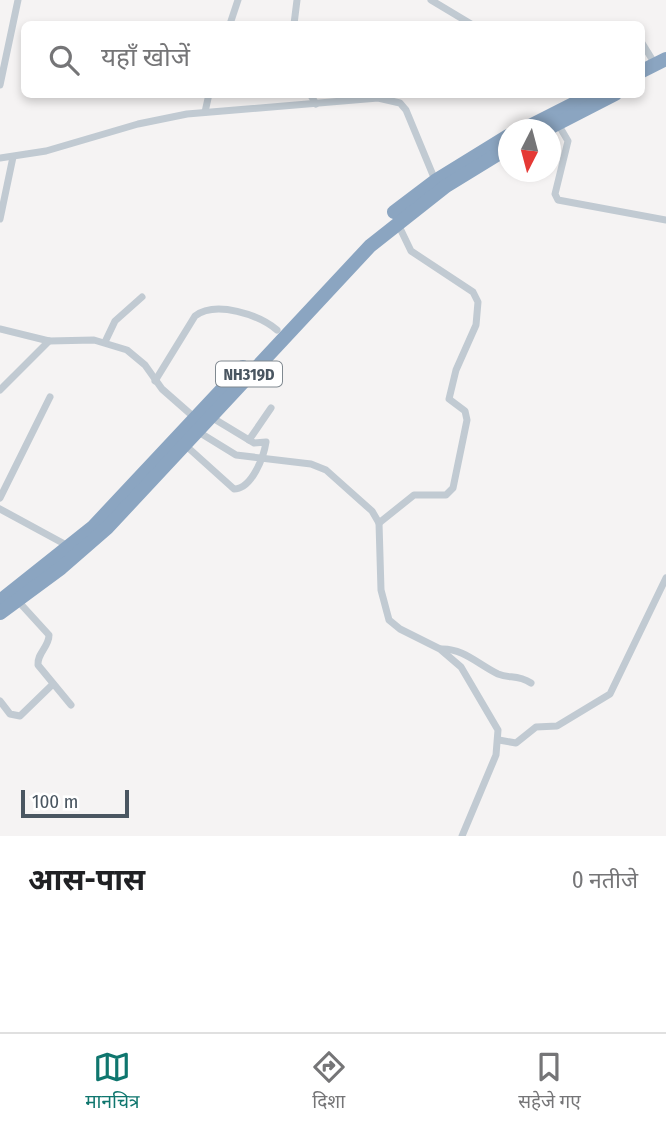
<!DOCTYPE html>
<html lang="hi">
<meta charset="utf-8">
<style>
:root{--surface:#fff;--page:#f2f2f2;--text:#202124;--muted:#757577;--line:#e0e0e0;--accent:#0f766e}
body{margin:0;font-family:"Fira Sans Condensed","Noto Sans Devanagari",sans-serif;background:var(--page);color:var(--text)}
.compass{position:absolute;left:498px;top:119px;width:63px;height:63px;border-radius:50%;background:var(--surface);box-shadow:0 4px 10px #0003;rotate:186deg}
.scale{position:absolute;left:21px;bottom:18px;width:108px;box-sizing:border-box;padding-left:7px;border:4px solid #4a5661;border-top:0;font-size:19px;line-height:24px;white-space:nowrap;color:#4a5661;-webkit-text-stroke:5px #fff;paint-order:stroke}
.list{margin:0;padding:0;list-style:none}
h2{display:flex;justify-content:space-between;align-items:center;height:91px;margin:0;padding:0 28px;font-size:30px}
h2 small{font-size:23px;font-weight:400;color:var(--muted)}
.icon{flex:none;width:38px;height:38px;fill:none;stroke:currentColor;stroke-width:2;stroke-linecap:round;stroke-linejoin:round}
.map{position:relative;flex:none;width:666px;height:836px;overflow:hidden}
.search{position:absolute;background:var(--surface);box-shadow:0 4px 10px #0003;left:21px;right:21px;top:21px;height:77px;display:flex;align-items:center;gap:18px;box-sizing:border-box;padding:0 24px;border-radius:10px;color:var(--muted);font-size:26px}
.sheet{height:196px;background:var(--surface)}
nav{display:flex;justify-content:space-around;align-items:center;box-sizing:border-box;height:98px;border-top:2px solid var(--line);background:var(--surface);font-size:19px;color:var(--muted)}
nav a{display:grid;justify-items:center;gap:4px}
nav .on{color:var(--accent)}
.map>svg:first-child{display:block}
.lines{fill:none;stroke-linecap:round;stroke-linejoin:round}
.street{stroke:#c1cad2;stroke-width:7}
.highway{stroke:#8ba5c1;stroke-width:14}
.labels{text-anchor:middle;stroke-width:5;stroke-linejoin:round;paint-order:stroke}
.shield{fill:#fff;stroke:#808990;stroke-width:2}
.shield-label{font-size:16px;font-weight:bold;fill:#4a5661}
</style>
<div class="map">
<svg width="666" height="836" viewBox="0 0 666 836">
<rect width="100%" height="100%" fill="#f5f3f3"/>
<g class="lines">
<g class="street">
<polyline points="431,0 471,24"/>
<polyline points="230,24 238,0"/>
<polyline points="294,24 297,0"/>
<polyline points="642,43 655,64"/>
<polyline points="0,85 18,0"/>
<polyline points="310,94 316,104"/>
<polyline points="205,112 209,94"/>
<polyline points="558,124 568,141 555,194 558,200 666,220"/>
<polyline points="0,158 46,151 138,124 187,114 378,98 400,103 406,110 435,180"/>
<polyline points="0,219 13,157"/>
<polyline points="0,329 49,341 94,340 127,350 145,365 162,389 195,418"/>
<polyline points="105,342 115,321 142,297"/>
<path d="M155,381L195,316C216,300 259,315 277,330"/>
<polyline points="0,390 49,341"/>
<polyline points="197,431 236,455 311,464 326,470 372,511 379,523 381,590 389,620 400,629 440,649 461,667 498,730 496,755 462,836"/>
<polyline points="249,440 271,408"/>
<path d="M184,444L234,489C252,489 264,456 266,442L254,443L211,417"/>
<polyline points="0,498 50,397"/>
<polyline points="0,509 70,547"/>
<polyline points="379,523 414,495 446,495 453,488 467,420 465,411 449,399 456,370 476,325 478,302 473,292 411,251 397,222"/>
<path d="M18,601L49,635C49,647 37,653 38,665L71,705"/>
<path d="M441,649C463,648 479,665 498,674C510,679 517,674 531,683"/>
<polyline points="0,701 10,714 20,716 53,684"/>
<polyline points="499,740 516,743 536,727 557,726 610,694 666,578"/>
</g>
<g class="highway">
<polyline points="642,71 666,59"/>
<polyline points="522,130 593,94"/>
<polyline points="545,130 615,94"/>
<polyline points="394,212 435,181 508,136"/>
<polyline points="0,601 93,527 243,367"/>
<polyline points="0,613 61,568 107,528 370,246 446,186 508,148"/>
</g>
</g>
<g class="labels">
<rect class="shield" x="216" y="361.5" width="66" height="25" rx="5"/>
<g class="shield-label">
<text x="249" y="380">NH319D</text>
</g>
</g>
</svg>
<svg class="compass" viewBox="-18 -18 36 36"><path d="M0-13l5 13h-10z" fill="#e53935"/><path d="M0 13l5-13h-10z" fill="#757577"/></svg>
<div class="scale">100 m</div>
<div class="search"><svg class="icon" aria-label="search" viewBox="0 0 24 24"><circle cx="10" cy="10" r="6"/><path d="M15 15l6 6"/></svg>यहाँ खोजें</div>
</div>
<section class="sheet">
<h2>आस-पास<small>0 नतीजे</small></h2>
<ul class="list">
</ul>
</section>
<nav>
<a class="on"><svg class="icon" aria-label="map" viewBox="0 0 24 24"><path d="M3 6l6-2 6 2 6-2v14l-6 2-6-2-6 2zM9 4v14M15 6v14"/></svg>मानचित्र</a>
<a><svg class="icon" aria-label="directions" viewBox="0 0 24 24"><path d="M12 3l9 9-9 9-9-9zM9 14v-3h6M13 9l2 2-2 2"/></svg>दिशा</a>
<a><svg class="icon" aria-label="saved" viewBox="0 0 24 24"><path d="M7 4h10v16l-5-4-5 4z"/></svg>सहेजे गए</a>
</nav>
